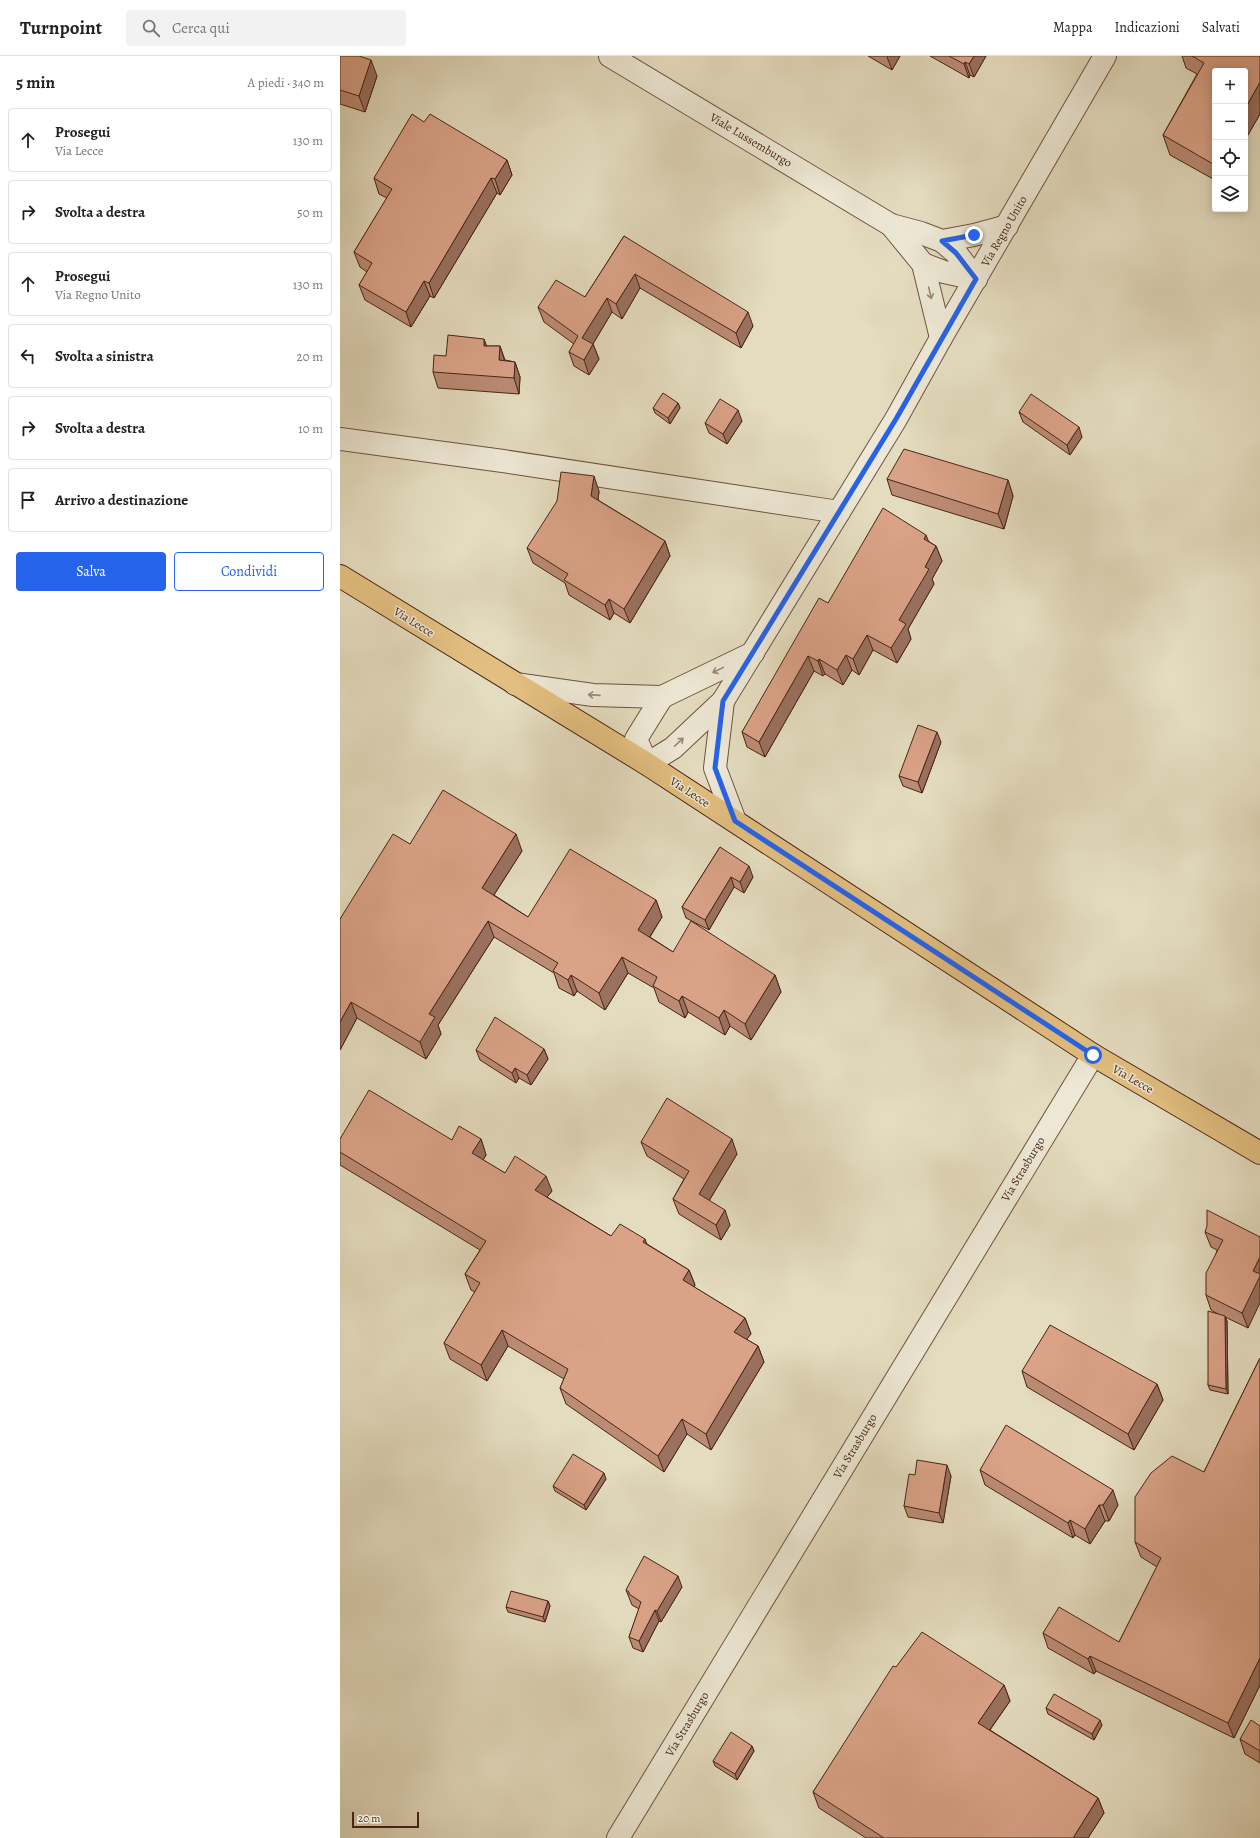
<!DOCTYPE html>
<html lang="it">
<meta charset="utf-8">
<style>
:root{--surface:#fff;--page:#f2f2f2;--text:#222;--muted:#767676;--line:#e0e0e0;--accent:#2563eb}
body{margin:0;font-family:Alegreya,serif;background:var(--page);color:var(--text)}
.controls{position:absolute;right:12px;top:12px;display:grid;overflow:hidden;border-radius:4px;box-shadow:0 2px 10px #0003}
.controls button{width:36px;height:36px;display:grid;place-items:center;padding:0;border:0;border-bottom:1px solid var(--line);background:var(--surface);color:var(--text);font:20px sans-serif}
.scale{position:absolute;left:12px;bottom:10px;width:67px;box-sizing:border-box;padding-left:4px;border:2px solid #482517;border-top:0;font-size:11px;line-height:14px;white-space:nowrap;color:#482517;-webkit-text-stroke:3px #ede8d5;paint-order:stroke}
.stop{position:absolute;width:12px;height:12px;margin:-9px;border:3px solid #2563eb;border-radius:50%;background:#fff}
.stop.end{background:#2563eb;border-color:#fff;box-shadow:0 1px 4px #0008}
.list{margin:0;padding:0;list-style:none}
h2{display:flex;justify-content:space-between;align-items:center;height:52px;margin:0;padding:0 16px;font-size:17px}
h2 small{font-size:13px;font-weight:400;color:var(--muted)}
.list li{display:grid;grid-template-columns:26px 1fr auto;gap:12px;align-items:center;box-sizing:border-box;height:64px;margin:0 8px 8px;padding:0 8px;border:1px solid var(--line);border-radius:4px}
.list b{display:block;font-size:15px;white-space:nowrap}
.list p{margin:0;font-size:13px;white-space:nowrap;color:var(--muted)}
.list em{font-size:13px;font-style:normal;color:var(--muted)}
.actions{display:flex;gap:8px;padding:12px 16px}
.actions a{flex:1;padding:9px 0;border:1px solid var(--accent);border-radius:4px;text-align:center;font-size:14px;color:var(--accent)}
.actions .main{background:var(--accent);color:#fff}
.icon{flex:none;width:22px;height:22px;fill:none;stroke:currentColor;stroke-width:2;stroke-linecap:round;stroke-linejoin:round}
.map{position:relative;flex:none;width:920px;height:1782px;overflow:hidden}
header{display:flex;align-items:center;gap:24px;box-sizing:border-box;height:56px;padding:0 20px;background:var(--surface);border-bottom:1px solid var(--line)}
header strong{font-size:19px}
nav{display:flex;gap:22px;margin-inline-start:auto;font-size:14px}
.search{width:280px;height:36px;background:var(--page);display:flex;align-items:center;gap:10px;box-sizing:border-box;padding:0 14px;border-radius:4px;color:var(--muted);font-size:15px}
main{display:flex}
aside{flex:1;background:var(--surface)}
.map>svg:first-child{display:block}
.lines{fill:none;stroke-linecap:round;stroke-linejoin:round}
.minor-casing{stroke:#6f5341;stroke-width:24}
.major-casing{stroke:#482517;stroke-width:24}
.minor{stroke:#ede8d5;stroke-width:22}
.major{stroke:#e2be80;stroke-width:22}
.wall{fill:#bb8b74;stroke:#482517}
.shaded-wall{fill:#99715e;stroke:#482517}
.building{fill:#daa287;stroke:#482517}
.oneway{stroke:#9a8676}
.route{stroke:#2563eb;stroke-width:5}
.labels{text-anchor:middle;stroke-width:3;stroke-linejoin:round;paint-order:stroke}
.street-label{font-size:12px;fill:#482517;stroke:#ede8d5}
</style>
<header>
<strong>Turnpoint</strong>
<div class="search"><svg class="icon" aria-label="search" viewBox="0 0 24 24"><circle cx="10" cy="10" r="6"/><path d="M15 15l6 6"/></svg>Cerca qui</div>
<nav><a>Mappa</a><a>Indicazioni</a><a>Salvati</a></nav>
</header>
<main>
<aside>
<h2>5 min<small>A piedi · 340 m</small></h2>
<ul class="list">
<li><svg class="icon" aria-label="ahead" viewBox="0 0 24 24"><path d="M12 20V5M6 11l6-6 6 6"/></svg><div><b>Prosegui</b><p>Via Lecce</p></div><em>130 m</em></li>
<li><svg class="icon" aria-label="right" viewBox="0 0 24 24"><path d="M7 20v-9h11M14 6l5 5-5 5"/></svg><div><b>Svolta a destra</b></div><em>50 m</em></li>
<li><svg class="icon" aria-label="ahead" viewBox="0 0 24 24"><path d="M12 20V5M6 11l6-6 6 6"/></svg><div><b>Prosegui</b><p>Via Regno Unito</p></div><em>130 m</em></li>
<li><svg class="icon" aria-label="left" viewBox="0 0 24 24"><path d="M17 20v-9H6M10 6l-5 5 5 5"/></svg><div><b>Svolta a sinistra</b></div><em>20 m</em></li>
<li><svg class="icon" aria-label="right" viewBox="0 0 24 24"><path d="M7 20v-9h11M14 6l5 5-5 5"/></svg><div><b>Svolta a destra</b></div><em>10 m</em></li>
<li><svg class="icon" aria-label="arrive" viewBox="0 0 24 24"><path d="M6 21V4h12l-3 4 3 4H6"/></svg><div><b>Arrivo a destinazione</b></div></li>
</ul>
<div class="actions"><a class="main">Salva</a><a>Condividi</a></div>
</aside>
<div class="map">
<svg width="920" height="1782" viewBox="0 0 920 1782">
<rect width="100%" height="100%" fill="#e4dcbf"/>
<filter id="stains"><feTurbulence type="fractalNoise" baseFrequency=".005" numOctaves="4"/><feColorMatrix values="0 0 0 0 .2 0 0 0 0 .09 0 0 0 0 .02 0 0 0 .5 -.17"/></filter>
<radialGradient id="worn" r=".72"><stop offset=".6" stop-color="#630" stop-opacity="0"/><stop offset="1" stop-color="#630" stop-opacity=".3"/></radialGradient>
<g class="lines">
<defs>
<g id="minor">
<polyline points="270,0 551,169 581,177 602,185 634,179 667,170"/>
<polyline points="551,169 583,208 601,282"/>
<polyline points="602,185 616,197 636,223"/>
<polyline points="583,208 604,216 636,223"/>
<polyline points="0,383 163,405 499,456"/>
<polyline points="175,628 253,639 322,641 413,597"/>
<polyline points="322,641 296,683 307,708 333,692 383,645"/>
<polyline points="395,765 375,712 383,645 556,363 601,282 765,0"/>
<polyline points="278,1782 753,999"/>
</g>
<polyline id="major" points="0,520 307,708 753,999 920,1097"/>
</defs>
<use href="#minor" class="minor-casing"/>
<use href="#major" class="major-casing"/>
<use href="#minor" class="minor"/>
<use href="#major" class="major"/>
</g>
<g class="wall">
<polygon points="0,0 37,20 25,56 0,48"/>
<polygon points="528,0 560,0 552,14"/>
<polygon points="590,0 646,0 634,21 630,19 629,22"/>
<polygon points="842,0 920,0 920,58 905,84 905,15 875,15 875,124 830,99 823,79 857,18 846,12"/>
<polygon points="84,66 167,104 172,119 160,139 157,137 94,242 90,240 71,271 25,244 19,229 27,216 20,211 14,196 47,142 39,138 34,122"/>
<polygon points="284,180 413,270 401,292 300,232 282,263 272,256 253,288 259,303 249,319 234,310 229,296 234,288 204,266 198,251 245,241"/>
<polygon points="147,290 160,290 165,304 175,306 180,321 179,338 98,332 93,316 106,300"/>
<polygon points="338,347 340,352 330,368 315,357 313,352"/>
<polygon points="679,356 742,381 730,399 683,366"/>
<polygon points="402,365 387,388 369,377 365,367"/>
<polygon points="547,423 668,424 673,440 664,473 552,439"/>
<polygon points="259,435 258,444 325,485 330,500 290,567 274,557 270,564 229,539 225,527 193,507 187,492"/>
<polygon points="588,485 596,490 602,505 592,523 594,528 568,573 571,583 557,607 533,594 519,619 512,614 503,629 485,618 483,620 474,615 425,701 407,691 402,676 488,547"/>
<polygon points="601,686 582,737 563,730 559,720"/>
<polygon points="70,788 182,795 154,839 188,861 316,844 322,861 310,881 333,896 435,919 441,936 411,984 390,970 385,979 348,956 345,962 319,946 314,932 288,917 265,954 237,935 234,940 219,932 214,917 154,881 98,969 101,978 86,1003 17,962 0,994 0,863"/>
<polygon points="380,791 413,821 404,837 394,831 369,874 346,862 342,851"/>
<polygon points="204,993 208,1003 191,1029 179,1022 176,1027 140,1004 136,994"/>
<polygon points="0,1083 112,1084 141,1083 146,1099 143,1104 165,1117 212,1135 207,1141 271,1180 307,1188 349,1214 355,1229 354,1231 405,1262 411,1278 406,1283 418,1290 424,1306 371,1394 347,1378 324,1416 226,1348 220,1332 224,1323 168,1290 147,1325 110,1303 104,1287 135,1236 131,1234 125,1218 140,1194 0,1109"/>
<polygon points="301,1086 397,1098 369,1145 390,1169 381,1184 339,1158 333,1143 344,1123 307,1100"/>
<polygon points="865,1176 920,1181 908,1272 885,1261 887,1265 888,1338 870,1334 868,1329 878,1258 871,1254 866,1239 877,1194 871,1191"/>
<polygon points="920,1302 920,1629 894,1682 756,1615 754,1618 708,1592 703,1577 779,1586 817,1511 801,1501 795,1486 864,1416"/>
<polygon points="682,1315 817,1328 823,1344 794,1394 687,1331"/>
<polygon points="640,1414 778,1449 769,1465 765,1465 750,1488 735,1479 733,1482 645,1429"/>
<polygon points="575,1419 611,1420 603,1467 568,1461 564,1450"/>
<polygon points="266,1423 246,1454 215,1435 213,1430"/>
<polygon points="342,1531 321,1566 319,1565 303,1596 293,1592 289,1581 299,1553 292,1549 286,1534"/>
<polygon points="208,1545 210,1550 205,1566 168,1556 166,1551"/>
<polygon points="556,1611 664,1629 670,1645 650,1674 758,1742 764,1757 748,1782 526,1782 479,1752 473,1736"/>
<polygon points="706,1652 762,1669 754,1684 708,1658"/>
<polygon points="920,1670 920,1707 905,1698 900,1683"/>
<polygon points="412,1690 414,1695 397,1724 375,1710 373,1705"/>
</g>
<g class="shaded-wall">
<polygon points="548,0 560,0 552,14 547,1"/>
<polygon points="634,0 646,0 634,21 629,8"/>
<polygon points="31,4 37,20 25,56 19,40"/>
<polygon points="625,6 630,19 629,22 624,8"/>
<polygon points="920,26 920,58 905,84 905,53"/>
<polygon points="167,104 172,119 160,139 155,123"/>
<polygon points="151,122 157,137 94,242 89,227"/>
<polygon points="295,218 300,232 282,263 276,248"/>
<polygon points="84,225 90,240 71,271 66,256"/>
<polygon points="267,242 272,256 248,296 242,282"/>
<polygon points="408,256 413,270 401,292 396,277"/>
<polygon points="144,283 150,298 144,290"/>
<polygon points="253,288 259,303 249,319 244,304"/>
<polygon points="160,290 165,306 159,304"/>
<polygon points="175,306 180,321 179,338 174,322"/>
<polygon points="338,347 340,352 330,368 328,362"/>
<polygon points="398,354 402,365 387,388 383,378"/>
<polygon points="739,371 742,381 730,399 727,389"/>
<polygon points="254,420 259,435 257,454 251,440"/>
<polygon points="668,424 673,440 664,473 658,458"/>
<polygon points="586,479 592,494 584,483"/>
<polygon points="325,485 330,500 290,567 284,553"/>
<polygon points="596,490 602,505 592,523 594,528 568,573 571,583 557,607 551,592 559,564 585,511"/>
<polygon points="269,543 274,557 270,564 265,549"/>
<polygon points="527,579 533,594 519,619 513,603"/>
<polygon points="506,599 512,614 503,629 497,614"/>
<polygon points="468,600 474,615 425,701 419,686"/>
<polygon points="479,603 485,618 483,620 478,605"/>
<polygon points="597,676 601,686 582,737 578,726"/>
<polygon points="176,778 182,795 148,848 142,832"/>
<polygon points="409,810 413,821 404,837 400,826"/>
<polygon points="391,821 394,831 369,874 365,864"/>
<polygon points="316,844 322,861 304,890 298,874"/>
<polygon points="148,865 154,881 98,969 101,978 86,1003 80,986 89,958"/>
<polygon points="282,901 288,917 265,954 259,937"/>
<polygon points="231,919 237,935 234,940 228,924"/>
<polygon points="435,919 441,936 411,984 405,968"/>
<polygon points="342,940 348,956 345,962 339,945"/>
<polygon points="11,946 17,962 0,994 0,966"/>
<polygon points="384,954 390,970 385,979 379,962"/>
<polygon points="204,993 208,1003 191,1029 187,1019"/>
<polygon points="175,1012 179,1022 176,1027 172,1017"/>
<polygon points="141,1083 146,1099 138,1113 132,1097"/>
<polygon points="392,1083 397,1098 364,1153 359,1138"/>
<polygon points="206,1120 212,1135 200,1150 195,1134"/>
<polygon points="385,1154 390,1169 381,1184 376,1169"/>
<polygon points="305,1183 311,1199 303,1186"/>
<polygon points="920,1201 920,1247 908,1272 902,1257 913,1215"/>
<polygon points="349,1214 355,1229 348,1240 343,1224"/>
<polygon points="885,1260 887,1265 888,1338 886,1333"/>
<polygon points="405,1262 411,1278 400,1292 394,1276"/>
<polygon points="162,1274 168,1290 147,1325 141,1309"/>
<polygon points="418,1290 424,1306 371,1394 366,1378"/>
<polygon points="817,1328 823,1344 794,1394 788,1378"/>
<polygon points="342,1363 347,1378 324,1416 318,1400"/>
<polygon points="607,1409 611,1420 603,1467 599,1457"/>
<polygon points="264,1417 266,1423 246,1454 244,1449"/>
<polygon points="773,1434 778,1449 769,1465 763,1449"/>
<polygon points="759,1449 765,1465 750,1488 745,1473"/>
<polygon points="730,1464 735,1479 733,1482 728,1467"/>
<polygon points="338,1520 342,1531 321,1566 317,1555"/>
<polygon points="208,1545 210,1550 205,1566 203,1561"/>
<polygon points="315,1554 319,1565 303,1596 299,1585"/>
<polygon points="750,1600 756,1615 754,1618 748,1603"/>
<polygon points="920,1602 920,1629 894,1682 888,1667"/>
<polygon points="664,1629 670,1645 644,1682 638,1667"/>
<polygon points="760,1664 762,1669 754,1684 752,1678"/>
<polygon points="412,1690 414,1695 397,1724 395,1718"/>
<polygon points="758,1742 764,1757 748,1782 733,1782"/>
</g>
<g class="building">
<polygon points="0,0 19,0 31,4 19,40 0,34"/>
<polygon points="609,0 634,0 629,8 625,6 624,8"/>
<polygon points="852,0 920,0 920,26 905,53 905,15 875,15 875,105 873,108 823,79 864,7"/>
<polygon points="72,58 84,66 90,58 167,104 155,123 151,122 89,227 84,225 66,256 19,229 32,207 14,196 52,133 34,122"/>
<polygon points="284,180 408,256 396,277 295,218 276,248 267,242 242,282 253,288 244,304 229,296 238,280 198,251 216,224 245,241"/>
<polygon points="108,279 144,283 144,290 160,290 159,304 175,306 174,322 93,316 94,299 106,300"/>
<polygon points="323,337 338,347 328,362 313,352"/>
<polygon points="691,338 739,371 727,389 679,356"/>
<polygon points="380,343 398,354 383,378 365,367"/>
<polygon points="564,393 668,424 658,458 547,423"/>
<polygon points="221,416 254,420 251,440 325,485 284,553 269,543 265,549 224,524 228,518 187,492 217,445"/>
<polygon points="543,452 586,479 584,483 596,490 585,511 589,513 559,564 566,568 551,592 527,579 513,603 506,599 497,614 479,603 478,605 468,600 419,686 402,676 479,542 488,547"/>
<polygon points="578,669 597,676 578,726 559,720"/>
<polygon points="103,734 176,778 142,832 188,861 230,793 316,844 298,874 333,896 351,865 435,919 405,968 384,954 379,962 342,940 339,945 313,930 317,921 282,901 259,937 231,919 228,924 213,915 218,907 148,865 89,958 95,961 80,986 11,946 0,966 0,863 53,778 70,788"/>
<polygon points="380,791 409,810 400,826 391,821 365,864 342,851"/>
<polygon points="155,961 204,993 187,1019 175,1012 172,1017 136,994"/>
<polygon points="29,1034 112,1084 119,1070 141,1083 132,1097 165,1117 175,1100 206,1120 195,1134 271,1180 280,1168 305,1183 303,1186 349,1214 343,1224 405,1262 394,1276 418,1290 366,1378 342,1363 318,1400 220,1332 228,1313 162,1274 141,1309 104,1287 140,1227 125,1218 146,1185 0,1096 0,1083"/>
<polygon points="327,1042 392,1083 359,1138 385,1154 376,1169 333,1143 349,1115 301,1086"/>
<polygon points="867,1154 920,1181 920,1201 913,1215 920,1218 920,1220 902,1257 866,1239 866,1217 883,1184 865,1176 867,1170"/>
<polygon points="868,1255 885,1260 886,1333 868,1329"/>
<polygon points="710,1269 817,1328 788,1378 682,1315"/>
<polygon points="920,1302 920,1602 888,1667 750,1600 748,1603 703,1577 719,1551 779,1586 821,1502 795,1486 795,1441 811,1417 832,1400 864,1416"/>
<polygon points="666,1369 773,1434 763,1449 759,1449 745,1473 730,1464 728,1467 640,1414"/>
<polygon points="233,1398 264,1417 244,1449 213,1430"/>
<polygon points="577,1404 607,1409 599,1457 564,1450 569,1418 575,1419"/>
<polygon points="304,1500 338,1520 317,1555 315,1554 299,1585 289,1581 301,1546 289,1538 289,1536 286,1534"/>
<polygon points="171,1535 208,1545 203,1561 166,1551"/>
<polygon points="582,1576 664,1629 638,1667 758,1742 733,1782 544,1782 473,1736 553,1610 556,1611"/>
<polygon points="714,1638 760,1664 752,1678 706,1652"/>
<polygon points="911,1664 920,1670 920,1695 900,1683"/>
<polygon points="391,1676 412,1690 395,1718 373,1705"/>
</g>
<defs><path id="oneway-shaft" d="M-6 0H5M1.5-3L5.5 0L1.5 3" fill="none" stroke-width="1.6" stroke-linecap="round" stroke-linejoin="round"/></defs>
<g class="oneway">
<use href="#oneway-shaft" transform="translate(590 237) rotate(77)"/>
<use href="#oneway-shaft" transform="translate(378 614) rotate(154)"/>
<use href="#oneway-shaft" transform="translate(254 639) rotate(-176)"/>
<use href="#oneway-shaft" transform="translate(339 686) rotate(-43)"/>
</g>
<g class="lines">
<polyline class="route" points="634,179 602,185 616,197 636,223 556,363 383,645 375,712 395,765 753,999"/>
</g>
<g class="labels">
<g class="street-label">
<text transform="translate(411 84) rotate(31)" y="4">Viale Lussemburgo</text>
<text transform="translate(664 175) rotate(-60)" y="4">Via Regno Unito</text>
<text transform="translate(74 566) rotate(32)" y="4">Via Lecce</text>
<text transform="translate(350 736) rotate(33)" y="4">Via Lecce</text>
<text transform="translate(793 1023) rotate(30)" y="4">Via Lecce</text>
<text transform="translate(683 1113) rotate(-59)" y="4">Via Strasburgo</text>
<text transform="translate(515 1390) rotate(-59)" y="4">Via Strasburgo</text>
<text transform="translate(347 1668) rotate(-59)" y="4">Via Strasburgo</text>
</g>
</g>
<rect width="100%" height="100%" filter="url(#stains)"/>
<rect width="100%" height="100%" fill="url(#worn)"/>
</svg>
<div class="controls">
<button>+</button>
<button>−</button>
<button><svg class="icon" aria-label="locate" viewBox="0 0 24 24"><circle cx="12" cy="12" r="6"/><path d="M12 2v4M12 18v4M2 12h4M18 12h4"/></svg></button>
<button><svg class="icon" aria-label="layers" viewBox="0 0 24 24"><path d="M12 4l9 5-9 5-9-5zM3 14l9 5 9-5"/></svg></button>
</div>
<div class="scale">20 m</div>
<div class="stop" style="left:753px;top:999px"></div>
<div class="stop end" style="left:634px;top:179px"></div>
</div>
</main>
